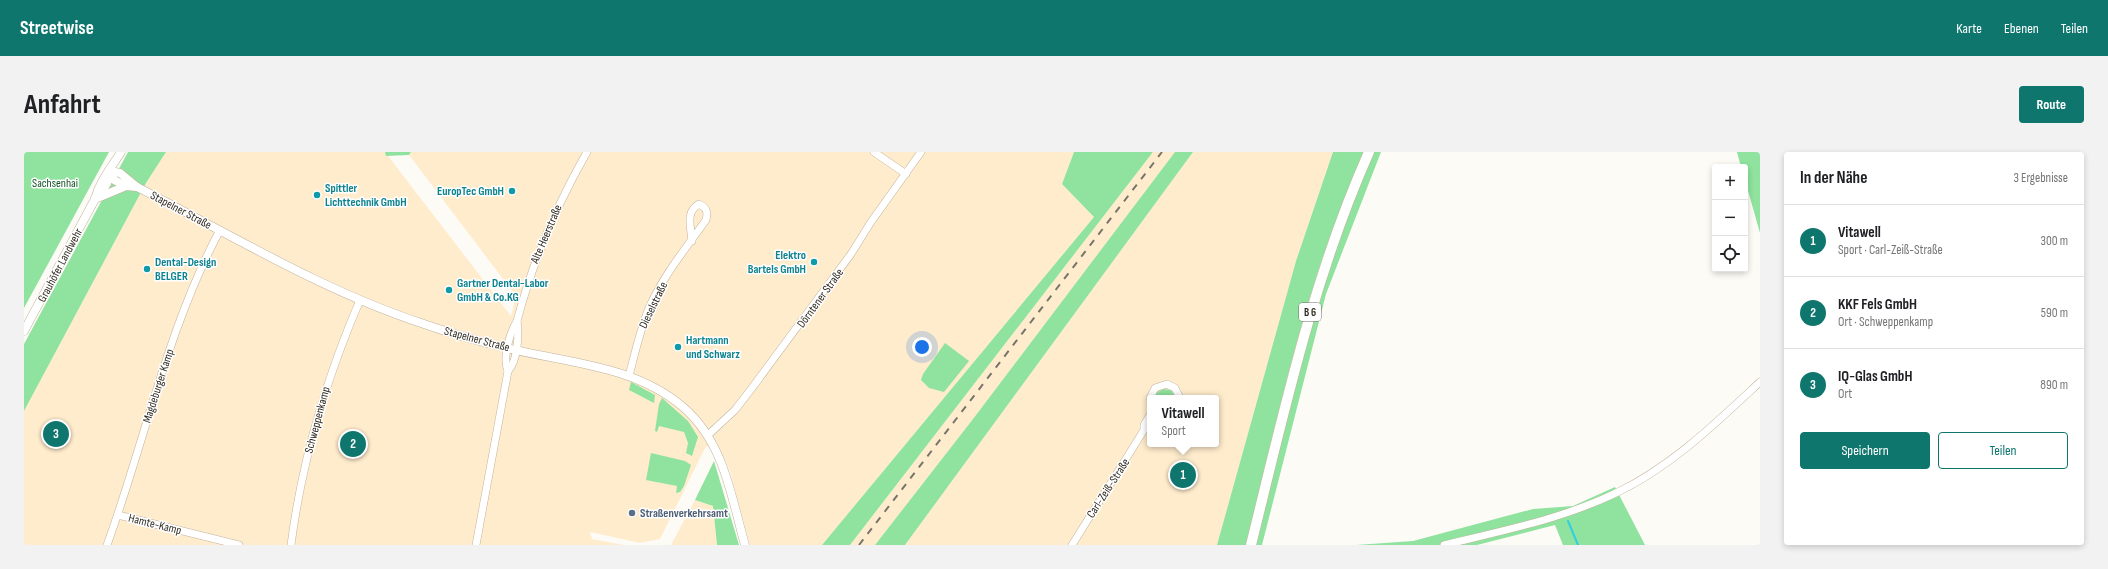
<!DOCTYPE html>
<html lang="de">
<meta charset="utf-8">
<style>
:root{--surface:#fff;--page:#f2f2f2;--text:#202124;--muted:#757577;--line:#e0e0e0;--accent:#0f766e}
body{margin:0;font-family:"Sofia Sans Condensed",sans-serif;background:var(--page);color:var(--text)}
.controls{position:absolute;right:12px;top:12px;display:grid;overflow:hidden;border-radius:4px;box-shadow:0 2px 6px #0003}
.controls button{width:36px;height:36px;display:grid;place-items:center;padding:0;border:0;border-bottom:1px solid var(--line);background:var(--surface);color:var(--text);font:20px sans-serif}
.you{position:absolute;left:898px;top:195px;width:14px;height:14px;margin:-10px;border:3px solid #fff;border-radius:50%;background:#1a73e8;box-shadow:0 0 0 6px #1a73e833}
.badge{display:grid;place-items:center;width:26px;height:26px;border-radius:50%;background:var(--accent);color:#fff;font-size:13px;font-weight:700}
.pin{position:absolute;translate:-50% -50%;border:2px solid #fff;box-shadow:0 1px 4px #0006}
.popup{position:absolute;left:1123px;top:243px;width:72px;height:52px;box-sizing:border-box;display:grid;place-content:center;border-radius:4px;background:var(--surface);filter:drop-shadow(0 1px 3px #0005);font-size:13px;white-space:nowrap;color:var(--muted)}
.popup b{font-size:15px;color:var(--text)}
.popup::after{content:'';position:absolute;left:50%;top:100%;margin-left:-8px;border:8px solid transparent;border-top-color:var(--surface)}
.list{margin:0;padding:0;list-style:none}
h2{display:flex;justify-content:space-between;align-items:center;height:52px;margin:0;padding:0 16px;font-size:17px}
h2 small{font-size:13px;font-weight:400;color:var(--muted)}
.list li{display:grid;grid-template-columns:26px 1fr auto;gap:12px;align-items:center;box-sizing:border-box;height:72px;padding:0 16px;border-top:1px solid var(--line)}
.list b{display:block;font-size:15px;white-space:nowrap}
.list p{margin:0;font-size:13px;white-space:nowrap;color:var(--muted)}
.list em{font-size:13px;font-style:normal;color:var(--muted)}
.actions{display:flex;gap:8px;padding:12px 16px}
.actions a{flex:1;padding:9px 0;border:1px solid var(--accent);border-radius:4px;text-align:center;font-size:14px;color:var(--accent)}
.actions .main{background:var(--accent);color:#fff}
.icon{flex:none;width:22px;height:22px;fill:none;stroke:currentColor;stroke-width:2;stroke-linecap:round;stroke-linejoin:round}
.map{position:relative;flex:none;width:1736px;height:393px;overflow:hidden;border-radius:4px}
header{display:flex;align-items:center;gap:24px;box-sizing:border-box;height:56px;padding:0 20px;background:var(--accent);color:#fff}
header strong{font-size:19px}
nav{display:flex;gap:22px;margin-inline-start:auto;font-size:14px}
.intro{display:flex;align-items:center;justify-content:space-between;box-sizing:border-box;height:96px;padding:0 24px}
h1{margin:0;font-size:28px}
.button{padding:10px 18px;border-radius:4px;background:var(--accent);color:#fff;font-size:14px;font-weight:700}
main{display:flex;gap:24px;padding:0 24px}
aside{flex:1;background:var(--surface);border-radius:4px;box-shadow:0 2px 6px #0003}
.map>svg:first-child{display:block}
.built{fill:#ffeccd;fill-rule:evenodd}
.green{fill:#8fe39e}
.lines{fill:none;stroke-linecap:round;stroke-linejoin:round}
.stream{stroke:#2fcee4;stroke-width:2}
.minor-casing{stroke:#c1b39c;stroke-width:8}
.tertiary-casing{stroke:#c1b39c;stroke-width:9}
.primary-casing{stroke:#c1b39c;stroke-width:11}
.minor{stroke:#fff;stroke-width:7}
.tertiary{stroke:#fff;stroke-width:8}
.primary{stroke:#fff;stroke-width:10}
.rail{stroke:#78746c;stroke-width:2;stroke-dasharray:7 7;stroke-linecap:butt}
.culture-dot{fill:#0f9aa8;stroke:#fff;stroke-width:1.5}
.service-dot{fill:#5c6f8a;stroke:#fff;stroke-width:1.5}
.labels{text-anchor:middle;stroke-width:3;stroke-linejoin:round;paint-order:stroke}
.shield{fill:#fff;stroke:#706c65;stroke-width:1}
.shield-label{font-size:11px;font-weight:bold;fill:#322d23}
.park-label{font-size:12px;fill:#135024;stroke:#fff}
.culture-label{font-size:12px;font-weight:bold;fill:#0d838f;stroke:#fff;text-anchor:start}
.street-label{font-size:12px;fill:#322d23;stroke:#fff}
.service-label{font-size:12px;font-weight:bold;fill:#4e5e75;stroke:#fff;text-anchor:start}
</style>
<header>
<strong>Streetwise</strong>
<nav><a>Karte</a><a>Ebenen</a><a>Teilen</a></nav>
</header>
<div class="intro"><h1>Anfahrt</h1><a class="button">Route</a></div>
<main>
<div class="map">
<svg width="1736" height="393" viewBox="0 0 1736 393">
<rect width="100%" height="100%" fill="#fdfbf6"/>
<g class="built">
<polygon points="142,0 361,0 487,164 492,144 385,3 387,0 1050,0 1038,32 1070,65 798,393 726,393 706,319 692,289 681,296 636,387 616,391 566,380 568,387 600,393 0,393 0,259 122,31"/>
<polygon points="1129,0 1151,0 949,267 851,393 826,393"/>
<path d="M1169,0H1309L1272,109L1193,393H881ZM1126,246H1192V292H1126Z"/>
<polygon points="671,348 689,354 693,393 647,393"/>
</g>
<g class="green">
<polygon points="0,0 85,0 0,156"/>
<polygon points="104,0 142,0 122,31 0,259 0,192"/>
<polygon points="361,0 387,0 385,3 362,4"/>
<polygon points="1050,0 1129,0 826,393 798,393 1070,65 1038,32"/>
<polygon points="1151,0 1169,0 881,393 851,393 949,267"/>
<path d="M1309,0H1340C1283,125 1255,260 1222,393H1193L1272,109Z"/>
<polygon points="1349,0 1357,0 1302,142 1238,393 1231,393 1252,308 1301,123"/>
<polygon points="1713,0 1736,0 1736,81 1721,28 1721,15 1717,15"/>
<polygon points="921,191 945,209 920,240 905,236 897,228 899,222"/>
<polygon points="607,230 631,243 630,251 605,238"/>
<polygon points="1139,237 1147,238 1152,246 1131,246 1132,241"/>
<polygon points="638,246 664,269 674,285 668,304 662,301 664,291 660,280 635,274 633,280 631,279 635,252"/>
<polygon points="627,301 661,309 667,313 660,334 656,340 652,341 653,334 622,328"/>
<polygon points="690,309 715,393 693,393 689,354 671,348"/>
<polygon points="1591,335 1621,393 1539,393 1531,373 1453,393 1332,393 1389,389 1509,357 1549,354"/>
</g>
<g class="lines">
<polyline class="stream" points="1544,369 1554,393"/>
<defs>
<g id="minor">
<polyline points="850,0 882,22"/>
<path d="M484,219C478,205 486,181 493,169C509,109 532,54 563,0"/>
<path d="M605,224C611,201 616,178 625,156C639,124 662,96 682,68C684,60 683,56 675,52C661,60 667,75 668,89"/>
<polyline points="1126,246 1131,236 1143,232 1151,236 1156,246"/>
<polyline points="684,283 711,258 728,236 827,102 847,70 897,0"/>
<polyline points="94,363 215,393"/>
<path d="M83,393C121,289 143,177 196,78"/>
<path d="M267,393C278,308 302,227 336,148"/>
<path d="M452,393L484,219C494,208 495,183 493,169"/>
<polyline points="1048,393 1120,278 1120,273 1126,263"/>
<path d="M1420,393C1478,379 1538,367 1592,341C1647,315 1692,271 1736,230"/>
</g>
<g id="tertiary">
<path d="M86,19L96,21L113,35C206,82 297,138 397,171C425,181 454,189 483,196C543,211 610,213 659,255C700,290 707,344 721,393"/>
<polyline points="86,19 90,28 102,34 113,35"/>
<path d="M74,44C81,37 85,30 86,20"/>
<polyline points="71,47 102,34"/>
<path d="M0,179L71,47C76,29 87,16 97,0"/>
</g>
<path id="primary" d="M1227,393C1260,260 1289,126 1345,0"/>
</defs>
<use href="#minor" class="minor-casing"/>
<use href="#tertiary" class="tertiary-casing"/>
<use href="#primary" class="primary-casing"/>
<use href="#minor" class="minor"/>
<use href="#tertiary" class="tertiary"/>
<use href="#primary" class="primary"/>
<polyline class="rail" points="835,393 1138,0"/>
</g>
<g class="culture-dot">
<circle cx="488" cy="39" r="4"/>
<circle cx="293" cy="43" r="4"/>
<circle cx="790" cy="110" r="4"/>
<circle cx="123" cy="117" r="4"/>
<circle cx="425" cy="138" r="4"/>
<circle cx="654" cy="195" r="4"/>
</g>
<circle class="service-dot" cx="608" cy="361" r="4"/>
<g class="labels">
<rect class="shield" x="1275" y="151" width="22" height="18" rx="3"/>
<g class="shield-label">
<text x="1286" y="164">B 6</text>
</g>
<g class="park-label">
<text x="31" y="35">Sachsenhai</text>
</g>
<g class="culture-label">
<text x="301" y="40">Spittler<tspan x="301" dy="14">Lichttechnik GmbH</tspan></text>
<text x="480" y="43" text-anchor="end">EuropTec GmbH</text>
<text x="782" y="107" text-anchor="end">Elektro<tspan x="782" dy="14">Bartels GmbH</tspan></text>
<text x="131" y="114">Dental-Design<tspan x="131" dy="14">BELGER</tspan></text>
<text x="433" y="135">Gartner Dental-Labor<tspan x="433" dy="14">GmbH &amp; Co.KG</tspan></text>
<text x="662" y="192">Hartmann<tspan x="662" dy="14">und Schwarz</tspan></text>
</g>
<g class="street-label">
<text transform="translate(157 58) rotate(28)" y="4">Stapelner Straße</text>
<text transform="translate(522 82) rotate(-67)" y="4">Alte Heerstraße</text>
<text transform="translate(36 113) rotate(-62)" y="4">Grauhöfer Landwehr</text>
<text transform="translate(796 146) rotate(-54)" y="4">Dörntener Straße</text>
<text transform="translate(629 153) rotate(-64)" y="4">Dieselstraße</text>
<text transform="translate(453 187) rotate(15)" y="4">Stapelner Straße</text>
<text transform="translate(134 234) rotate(-72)" y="4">Magdeburger Kamp</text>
<text transform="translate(293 268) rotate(-75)" y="4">Schweppenkamp</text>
<text transform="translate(1084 336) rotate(-57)" y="4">Carl-Zeiß-Straße</text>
<text transform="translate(131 372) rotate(14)" y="4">Hamte-Kamp</text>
</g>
<g class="service-label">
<text x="616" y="365">Straßenverkehrsamt</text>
</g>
</g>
</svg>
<div class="controls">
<button>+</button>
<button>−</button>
<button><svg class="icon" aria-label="locate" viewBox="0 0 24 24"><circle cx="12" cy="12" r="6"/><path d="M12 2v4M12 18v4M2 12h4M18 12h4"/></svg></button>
</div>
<div class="you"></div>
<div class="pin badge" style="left:1159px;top:323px">1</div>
<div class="popup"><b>Vitawell</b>Sport</div>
<div class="pin badge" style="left:329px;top:292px">2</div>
<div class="pin badge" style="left:32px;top:282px">3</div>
</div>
<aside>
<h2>In der Nähe<small>3 Ergebnisse</small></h2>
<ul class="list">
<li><span class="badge">1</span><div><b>Vitawell</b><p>Sport · Carl-Zeiß-Straße</p></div><em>300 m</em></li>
<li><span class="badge">2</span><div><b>KKF Fels GmbH</b><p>Ort · Schweppenkamp</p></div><em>590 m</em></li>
<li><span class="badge">3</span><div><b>IQ-Glas GmbH</b><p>Ort</p></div><em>890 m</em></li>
</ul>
<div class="actions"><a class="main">Speichern</a><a>Teilen</a></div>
</aside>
</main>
